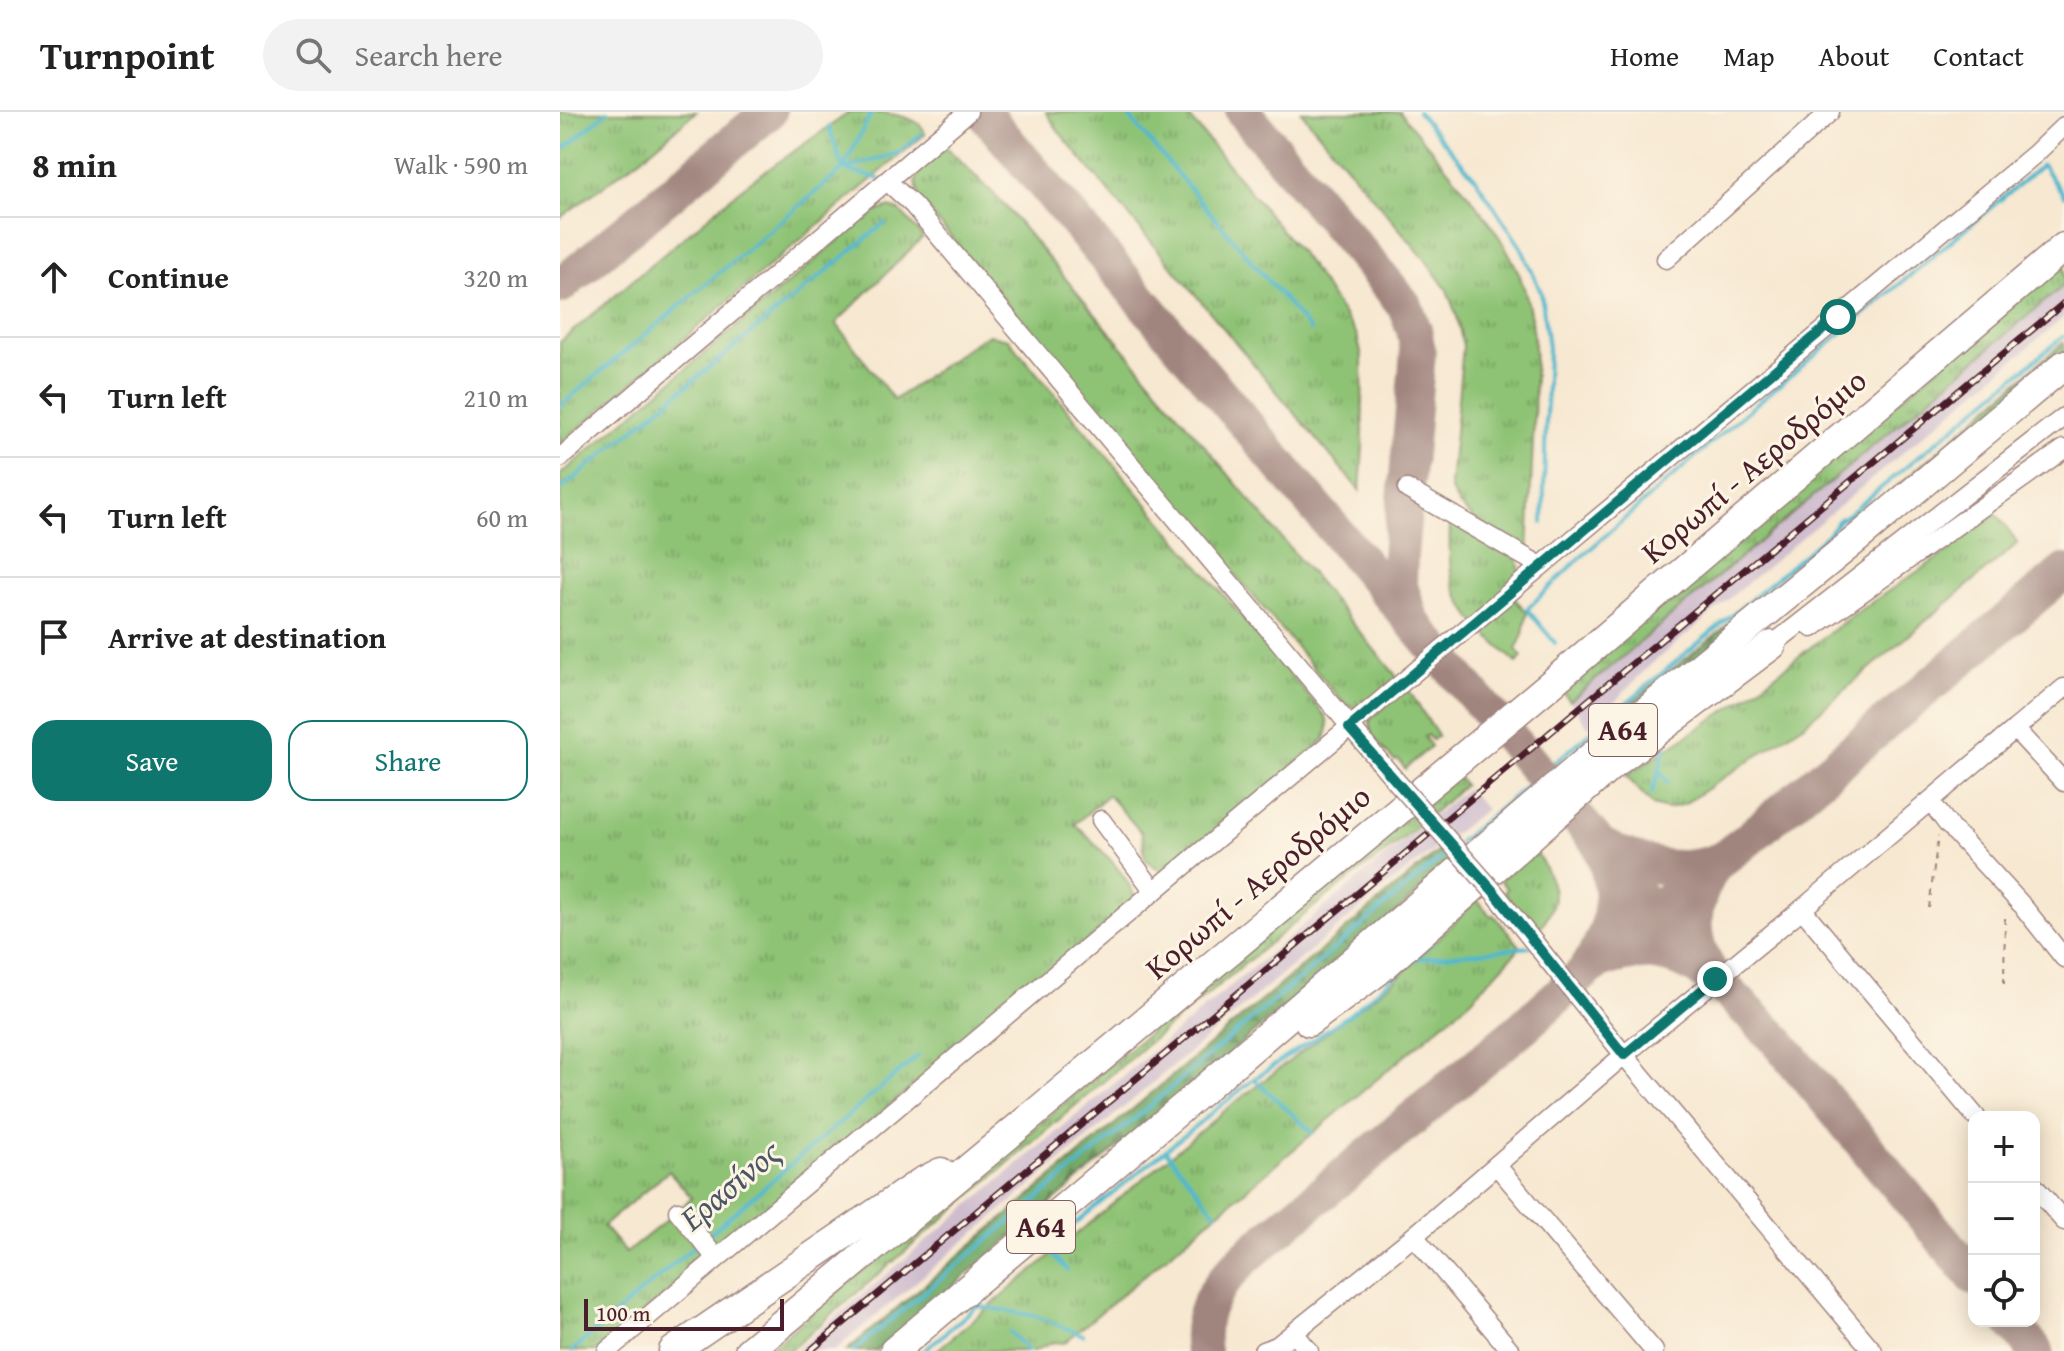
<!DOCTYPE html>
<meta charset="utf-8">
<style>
:root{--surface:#fff;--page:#f2f2f2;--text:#222;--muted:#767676;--line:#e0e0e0;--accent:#0f766e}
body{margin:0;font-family:"Gentium Book Plus",serif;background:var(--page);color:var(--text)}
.controls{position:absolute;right:24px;bottom:24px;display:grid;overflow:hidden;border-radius:16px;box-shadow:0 4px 20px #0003}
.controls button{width:72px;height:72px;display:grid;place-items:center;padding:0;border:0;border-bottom:2px solid var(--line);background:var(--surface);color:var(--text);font:40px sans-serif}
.scale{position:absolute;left:24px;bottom:20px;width:200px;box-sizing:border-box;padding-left:8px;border:4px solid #4a1f2b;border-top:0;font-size:22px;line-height:28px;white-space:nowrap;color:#4a1f2b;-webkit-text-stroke:6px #fcf5e5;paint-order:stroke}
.stop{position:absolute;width:24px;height:24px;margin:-18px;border:6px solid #0f766e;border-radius:50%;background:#fff}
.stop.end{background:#0f766e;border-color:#fff;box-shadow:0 2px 8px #0008}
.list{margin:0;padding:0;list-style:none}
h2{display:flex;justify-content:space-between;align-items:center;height:104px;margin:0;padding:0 32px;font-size:34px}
h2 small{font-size:26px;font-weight:400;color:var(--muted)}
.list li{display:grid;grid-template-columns:52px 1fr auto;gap:24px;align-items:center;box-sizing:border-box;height:120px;padding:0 32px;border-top:2px solid var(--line)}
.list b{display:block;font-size:30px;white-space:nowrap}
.list em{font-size:26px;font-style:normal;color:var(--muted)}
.actions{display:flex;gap:16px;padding:24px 32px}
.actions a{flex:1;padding:18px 0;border:2px solid var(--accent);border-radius:24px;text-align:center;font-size:28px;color:var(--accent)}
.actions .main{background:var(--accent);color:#fff}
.icon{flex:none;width:44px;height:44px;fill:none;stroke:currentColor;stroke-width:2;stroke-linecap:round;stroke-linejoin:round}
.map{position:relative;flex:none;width:1504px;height:1239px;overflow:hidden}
header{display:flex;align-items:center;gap:48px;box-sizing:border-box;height:112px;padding:0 40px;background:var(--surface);border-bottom:2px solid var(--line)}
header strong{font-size:38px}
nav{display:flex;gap:44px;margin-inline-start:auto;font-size:28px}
.search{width:560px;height:72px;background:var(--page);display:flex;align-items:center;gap:20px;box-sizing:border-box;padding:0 28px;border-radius:44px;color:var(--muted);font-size:30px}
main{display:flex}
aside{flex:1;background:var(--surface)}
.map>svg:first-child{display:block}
.railway{fill:#cfbdce}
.grass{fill:url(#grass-tufts);stroke:#6c7150;stroke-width:2}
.forest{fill:url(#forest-firs);stroke:#5e6448;stroke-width:2}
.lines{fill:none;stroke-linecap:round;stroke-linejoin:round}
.stream{stroke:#50b8ce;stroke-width:4}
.taxiway{stroke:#a0847e;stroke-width:36}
.minor-casing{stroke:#a0847e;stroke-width:21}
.highway-casing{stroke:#a0847e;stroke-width:31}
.path{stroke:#a0847e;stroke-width:2;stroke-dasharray:6 6;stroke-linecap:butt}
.minor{stroke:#fff;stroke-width:18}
.highway{stroke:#fff;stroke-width:28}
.rail-casing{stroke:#4a1f2b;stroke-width:7}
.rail{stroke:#fcf5e5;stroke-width:4;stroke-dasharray:12;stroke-linecap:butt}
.minor-bridge-casing{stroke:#a0847e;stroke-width:21;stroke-linecap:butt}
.minor-bridge{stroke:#fff;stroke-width:18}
.route{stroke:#0f766e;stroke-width:10}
.labels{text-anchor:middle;stroke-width:6;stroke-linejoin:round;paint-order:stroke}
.shield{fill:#fcf5e5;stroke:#7f5f63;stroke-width:2}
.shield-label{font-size:30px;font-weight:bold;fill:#4a1f2b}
.street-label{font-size:32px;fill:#4a1f2b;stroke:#fcf5e5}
.water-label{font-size:34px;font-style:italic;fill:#4c5564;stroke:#fcf5e5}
</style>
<header>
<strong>Turnpoint</strong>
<div class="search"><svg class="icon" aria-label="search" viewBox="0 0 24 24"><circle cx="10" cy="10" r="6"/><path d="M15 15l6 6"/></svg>Search here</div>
<nav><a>Home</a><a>Map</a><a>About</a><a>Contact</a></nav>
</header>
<main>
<aside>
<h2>8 min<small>Walk · 590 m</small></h2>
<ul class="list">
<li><svg class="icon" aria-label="ahead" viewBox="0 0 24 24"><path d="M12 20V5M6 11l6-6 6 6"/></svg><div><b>Continue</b></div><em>320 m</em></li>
<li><svg class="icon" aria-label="left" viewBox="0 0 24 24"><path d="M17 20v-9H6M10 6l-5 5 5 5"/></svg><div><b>Turn left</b></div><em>210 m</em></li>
<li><svg class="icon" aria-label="left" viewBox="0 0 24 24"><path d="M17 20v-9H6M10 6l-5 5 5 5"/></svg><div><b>Turn left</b></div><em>60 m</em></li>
<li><svg class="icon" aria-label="arrive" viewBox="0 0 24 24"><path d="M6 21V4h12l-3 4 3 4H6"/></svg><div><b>Arrive at destination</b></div></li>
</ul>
<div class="actions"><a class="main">Save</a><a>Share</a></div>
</aside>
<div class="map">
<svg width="1504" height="1239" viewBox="0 0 1504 1239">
<defs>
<pattern id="grass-tufts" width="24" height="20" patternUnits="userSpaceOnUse" patternTransform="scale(2)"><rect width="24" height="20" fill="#8ec375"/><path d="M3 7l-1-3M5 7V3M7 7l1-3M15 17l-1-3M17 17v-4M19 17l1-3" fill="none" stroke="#769e60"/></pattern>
<pattern id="forest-firs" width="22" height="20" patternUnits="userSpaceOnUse" patternTransform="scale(2)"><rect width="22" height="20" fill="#72a966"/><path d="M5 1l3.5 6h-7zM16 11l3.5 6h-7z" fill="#608954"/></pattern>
</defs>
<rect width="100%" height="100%" fill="#fcf5e5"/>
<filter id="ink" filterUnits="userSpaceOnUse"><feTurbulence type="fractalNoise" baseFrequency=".0125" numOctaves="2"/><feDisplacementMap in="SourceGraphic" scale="16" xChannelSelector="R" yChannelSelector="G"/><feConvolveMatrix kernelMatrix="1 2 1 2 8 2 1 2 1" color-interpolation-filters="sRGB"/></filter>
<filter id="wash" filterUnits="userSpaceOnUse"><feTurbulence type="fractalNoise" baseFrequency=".006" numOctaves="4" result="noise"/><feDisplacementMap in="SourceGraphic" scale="32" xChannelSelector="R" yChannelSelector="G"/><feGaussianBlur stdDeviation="1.8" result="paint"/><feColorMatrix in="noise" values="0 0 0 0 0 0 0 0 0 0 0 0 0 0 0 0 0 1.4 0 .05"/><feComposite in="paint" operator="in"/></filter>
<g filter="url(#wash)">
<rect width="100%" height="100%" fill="#f7e8d1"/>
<g class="railway">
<polygon points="1504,173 1504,205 1089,554 1029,616 1010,589"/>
<polygon points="907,676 926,697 821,779 274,1239 235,1239"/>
</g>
<g class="grass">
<polygon points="0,0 136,0 89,40 0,106"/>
<path d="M290,0C313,0 361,0 365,22L0,332V230L187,72Z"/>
<polygon points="486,0 625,0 747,149 797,223 802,245 803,334 800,379 499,20"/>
<path d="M741,0H840C876,45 938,110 959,162C978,209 975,258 974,307C972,352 970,396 968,441C943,425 895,403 890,373L903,234L897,205L887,178L864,146Z"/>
<polygon points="386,35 440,88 838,566 798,597 784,592 360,88 356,71 357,60"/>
<path d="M330,95L340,99L363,125L276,211L334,288L420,227L429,223L448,227L764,602C770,611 769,619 764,628L606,763L585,747L582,721L548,683L515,712C537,735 565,757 576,788L162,1133H155L124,1093L132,1086L109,1059L43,1114L66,1141L113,1103L142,1142L140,1153L38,1239H0V363L311,101Z"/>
<polygon points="1504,149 1504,173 1010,589 999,576"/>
<polygon points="1436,401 1458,431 1243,613 1124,692 1107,697 1093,693 1066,664 1188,584 1288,506 1390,438"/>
<path d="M890,407L958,448L960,461L951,483L967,500L963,523L956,537L962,545L957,551C932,529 899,500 892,465C888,447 890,425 890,407Z"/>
<path d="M846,574L878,624L872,628L867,623L864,625L871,634L845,657L839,648L834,649C824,637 808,625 810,608Z"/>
<polygon points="897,664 904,673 844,726 756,793 580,938 229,1239 207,1239"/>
<path d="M977,741C995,774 1004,789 976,820L944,780L947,777L940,768L967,746L969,748Z"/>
<polygon points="917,788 931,804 934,803 960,834 959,837 911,888 504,1231 493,1230 474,1239 376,1239 668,996 834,869"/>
</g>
<g class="forest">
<path d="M1504,230V242L1044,623L1039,616L1062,595L1065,596L1275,426C1280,411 1286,412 1298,405C1306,401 1313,394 1320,389Z"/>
<polygon points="881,737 892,750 839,798 316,1239 286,1239"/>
</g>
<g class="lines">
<g class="stream">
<polyline points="565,0 750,218"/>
<polyline points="858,0 915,66 961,135 981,180 988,236 983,411"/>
<polyline points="0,40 47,0"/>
<polyline points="1483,54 1504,84"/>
<polyline points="283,57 312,0"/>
<polyline points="319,67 283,57 339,41 361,22"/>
<polyline points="0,294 283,57 269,15"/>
<polyline points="0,378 325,111"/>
<polyline points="995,531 967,497 1020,446 1176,309 1482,53"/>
<polyline points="1091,641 1106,632 1099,659"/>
<polyline points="1092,681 1099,659 1108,670"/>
<polyline points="899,730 1219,464 1268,422 1279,408 1293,399 1504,224"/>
<polyline points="872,830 854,847 970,835"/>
<polyline points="694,967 753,1021"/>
<polyline points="606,1039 656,1101"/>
<polyline points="147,1124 358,944"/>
<polyline points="486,1135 507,1158"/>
<polyline points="417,1194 476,1204 523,1223"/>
<polyline points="450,1220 468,1239"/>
<polyline points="12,1239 137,1132"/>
<polyline points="293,1239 591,993 889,739"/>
<polyline points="364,1239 486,1135 659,995 694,967 789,903 854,847"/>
</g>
<g class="taxiway">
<polyline points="423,0 1040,733 1092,800 1155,867 1214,925 1414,1165"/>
<polyline points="683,0 829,174 845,194 854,218 858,240 840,444 839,471 850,503"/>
<polyline points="0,174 209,0"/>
<path d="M1040,733C1077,751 1117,765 1157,749C1130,790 1125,826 1155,867C1110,836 1076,832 1027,855C1056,815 1058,778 1040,733Z"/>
<polyline points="1451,1209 1476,1239"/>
<path d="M643,1239C636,1198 660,1169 688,1143L963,915L1092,800L1186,729L1504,460"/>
</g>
</g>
</g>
<g filter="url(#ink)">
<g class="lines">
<defs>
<g id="minor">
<polyline points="328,70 353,93 836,669"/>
<polyline points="1106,147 1270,0"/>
<polyline points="0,346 408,0"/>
<polyline points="981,454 1475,42 1504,14"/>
<polyline points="1252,516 1504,337"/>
<polyline points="1212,533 1504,305"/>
<polyline points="1455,617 1504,576"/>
<polyline points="1370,689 1389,714"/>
<polyline points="541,708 594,779"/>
<polyline points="1395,720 1461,792"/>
<polyline points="934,780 1064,943 1313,1239"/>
<polyline points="1242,797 1416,1005"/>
<polyline points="1465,797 1504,846"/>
<polyline points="937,1054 1094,1239"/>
<polyline points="1474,1074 1504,1109"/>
<polyline points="118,1099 156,1146"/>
<polyline points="854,1124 951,1239"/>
<polyline points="734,1221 749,1239"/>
<polyline points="47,1239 981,454 847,377"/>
<polyline points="703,1239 717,1234 854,1124 1064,943 1242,797 1455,617 1504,670"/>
</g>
<g id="highway">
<polyline points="749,910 817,860 1051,654 1212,533"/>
<polyline points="113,1239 361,1070 381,1060"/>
<polyline points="189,1239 993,570 1504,135"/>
<polyline points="334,1239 629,990 1048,630 1299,425 1504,253"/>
</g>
</defs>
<use href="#minor" class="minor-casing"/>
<use href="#highway" class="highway-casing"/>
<g class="path">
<polyline points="1369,796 1378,724"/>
<polyline points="1444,872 1445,805"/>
</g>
<use href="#minor" class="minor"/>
<use href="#highway" class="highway"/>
<defs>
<polyline id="rail" points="250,1239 1504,191"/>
</defs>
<use href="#rail" class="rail-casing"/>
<use href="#rail" class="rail"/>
<defs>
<polyline id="minor-bridge" points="836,669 934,780"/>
</defs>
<use href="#minor-bridge" class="minor-bridge-casing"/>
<use href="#minor-bridge" class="minor-bridge"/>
</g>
</g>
<g class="lines" filter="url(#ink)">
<polyline class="route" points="1155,867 1064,943 934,780 789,616 1278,205"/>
</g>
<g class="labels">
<g class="shield">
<rect x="1029" y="592" width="68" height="52" rx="6"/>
<rect x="447" y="1089" width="68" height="52" rx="6"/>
</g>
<g class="shield-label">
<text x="1063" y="628">Α64</text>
<text x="481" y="1125">Α64</text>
</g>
<g class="street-label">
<text transform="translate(1194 354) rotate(-40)" y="11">Κορωπί - Αεροδρόμιο</text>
<text transform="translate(698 770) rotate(-40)" y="11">Κορωπί - Αεροδρόμιο</text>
</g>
<g class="water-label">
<text transform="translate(170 1073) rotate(-40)" y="12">Ερασίνος</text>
</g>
</g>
</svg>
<div class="controls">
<button>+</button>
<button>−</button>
<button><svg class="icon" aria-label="locate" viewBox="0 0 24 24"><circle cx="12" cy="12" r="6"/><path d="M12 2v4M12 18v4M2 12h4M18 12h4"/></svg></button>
</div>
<div class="scale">100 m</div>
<div class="stop" style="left:1278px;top:205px"></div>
<div class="stop end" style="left:1155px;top:867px"></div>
</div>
</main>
